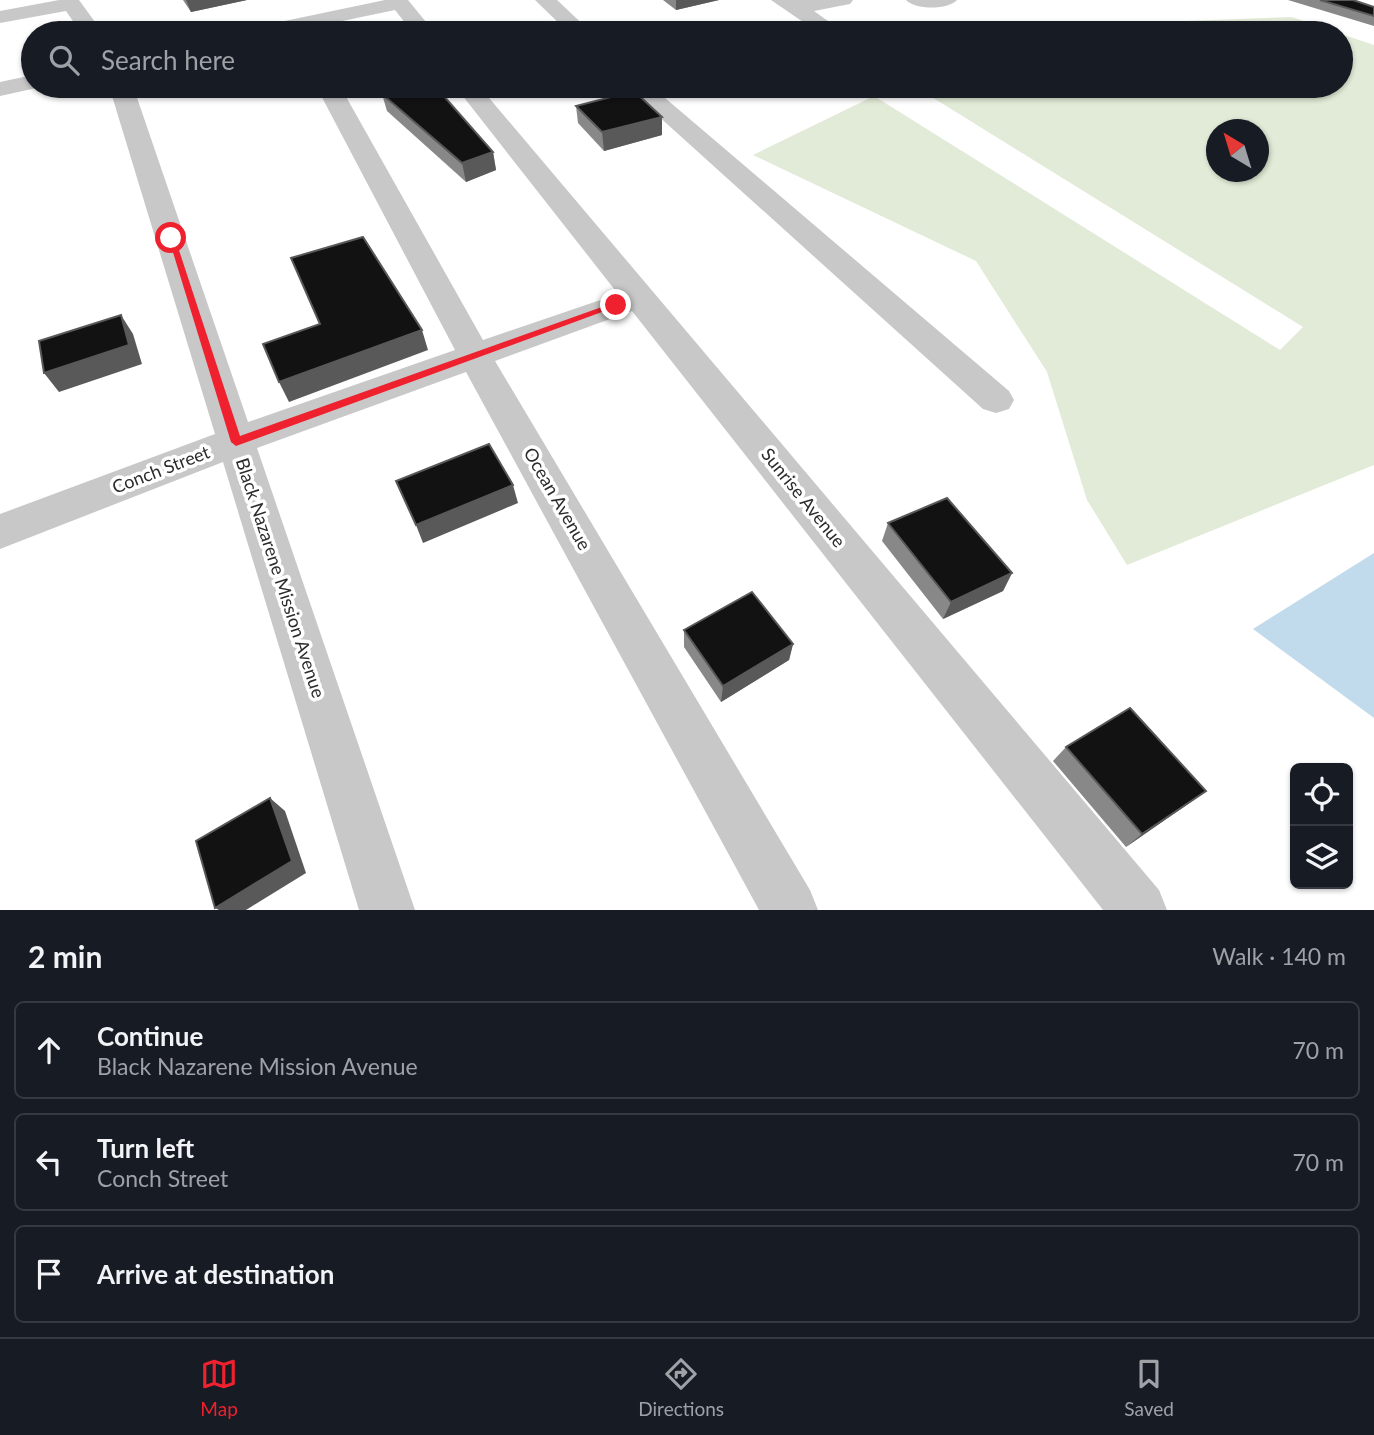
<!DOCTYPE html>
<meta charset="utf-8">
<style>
:root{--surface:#171b24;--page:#20242c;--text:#f1f3f6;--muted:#9ea1a6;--line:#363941;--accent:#ef212f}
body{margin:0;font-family:Lato,sans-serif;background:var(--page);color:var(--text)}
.controls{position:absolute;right:21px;bottom:21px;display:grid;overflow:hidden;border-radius:10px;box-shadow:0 2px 5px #0004}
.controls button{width:63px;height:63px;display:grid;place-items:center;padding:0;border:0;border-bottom:2px solid var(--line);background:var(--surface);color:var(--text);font:35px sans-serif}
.compass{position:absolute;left:1206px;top:119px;width:63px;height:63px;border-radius:50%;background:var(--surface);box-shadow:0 2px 5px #0004;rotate:322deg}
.stop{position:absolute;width:21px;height:21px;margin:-16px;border:5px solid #ef212f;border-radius:50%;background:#fff}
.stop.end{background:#ef212f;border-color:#fff;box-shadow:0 2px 7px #0008}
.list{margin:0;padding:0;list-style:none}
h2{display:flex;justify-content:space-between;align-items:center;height:91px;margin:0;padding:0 28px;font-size:30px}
h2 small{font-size:23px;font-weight:400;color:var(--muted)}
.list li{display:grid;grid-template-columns:46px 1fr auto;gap:21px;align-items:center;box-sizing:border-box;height:98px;margin:0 14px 14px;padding:0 14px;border:2px solid var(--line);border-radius:10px}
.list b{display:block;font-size:26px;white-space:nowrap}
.list p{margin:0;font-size:23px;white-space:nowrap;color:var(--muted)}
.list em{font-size:23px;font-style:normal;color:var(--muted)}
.icon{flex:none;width:38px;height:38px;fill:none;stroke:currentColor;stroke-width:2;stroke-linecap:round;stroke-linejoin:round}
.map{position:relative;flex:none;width:1374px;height:910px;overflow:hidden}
.search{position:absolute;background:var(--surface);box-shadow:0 2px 5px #0004;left:21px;right:21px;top:21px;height:77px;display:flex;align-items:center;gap:18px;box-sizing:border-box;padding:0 24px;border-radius:38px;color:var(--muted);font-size:26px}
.sheet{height:427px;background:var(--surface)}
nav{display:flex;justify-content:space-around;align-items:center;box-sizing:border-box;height:98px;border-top:2px solid var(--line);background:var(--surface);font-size:19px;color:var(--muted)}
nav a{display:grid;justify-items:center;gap:4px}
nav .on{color:var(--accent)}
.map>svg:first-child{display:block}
.green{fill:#e2ebd7;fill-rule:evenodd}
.water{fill:#c2dbec}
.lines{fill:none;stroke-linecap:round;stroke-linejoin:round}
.minor{fill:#c8c8c8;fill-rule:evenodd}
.wall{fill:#888}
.shaded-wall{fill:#595959}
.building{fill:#121212;stroke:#595959;stroke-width:2}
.route{fill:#ef212f}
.labels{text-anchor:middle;stroke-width:7;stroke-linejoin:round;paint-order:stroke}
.street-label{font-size:18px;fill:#2b2b2b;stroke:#fff}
</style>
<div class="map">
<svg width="1374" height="910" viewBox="0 0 1374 910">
<rect width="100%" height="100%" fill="#fff"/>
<g class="green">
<polygon points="1292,17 1340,33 1011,33 1026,27"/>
<path d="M1341,34L1374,45V465L1127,565L1087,500L1047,372L976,261L753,155L874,96L1280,350L1303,327L914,86H1341ZM1216,130H1258V172H1216Z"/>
</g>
<polygon class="water" points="1374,553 1374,718 1253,629"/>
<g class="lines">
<g class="minor">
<polygon points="59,0 79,0 103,33 81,33 66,11 0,23 0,11"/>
<polygon points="385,0 408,0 435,33 413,33 395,10 285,33 245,33 256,27"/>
<polygon points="535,0 557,0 592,33 569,33"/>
<polygon points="771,0 853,0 850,4 814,11 835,26 822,33 788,33 791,28 806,24"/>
<path d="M906,0H957C948,10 915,10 906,0Z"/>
<polygon points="33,75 33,86 41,87 0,96 0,82"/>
<polygon points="109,86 133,86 248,422 455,350 316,86 340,86 483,340 618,294 455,86 479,86 1159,890 1167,910 1103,910 632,311 495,361 810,890 818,910 759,910 466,372 257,448 415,910 359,910 223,462 0,549 0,514 215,434"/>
<polygon points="625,86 651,86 1009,391 1014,400 1009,409 996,413 983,409"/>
</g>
</g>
<g class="wall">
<polygon points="183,0 247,0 191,12"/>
<polygon points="663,0 719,0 676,10"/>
<polygon points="1288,0 1353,0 1374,7 1374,26"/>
<polygon points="382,94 493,152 496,170 466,182 387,111"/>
<polygon points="576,106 662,117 662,135 604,151 578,123"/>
<polygon points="888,523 1012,573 1003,591 943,619 882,541"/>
<polygon points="684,630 793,644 789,660 721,702 684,647"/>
<polygon points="1066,747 1206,791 1126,847 1053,761"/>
</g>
<g class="shaded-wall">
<polygon points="186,0 247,0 191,12"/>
<polygon points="676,0 719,0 676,10"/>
<polygon points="662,117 662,135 604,151 602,132"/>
<polygon points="493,152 496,170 466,182 462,163"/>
<polygon points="121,315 133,334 142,364 59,392 44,373"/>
<polygon points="422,330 428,350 289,402 279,382"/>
<polygon points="513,485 518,503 423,543 416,525"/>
<polygon points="1012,573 1003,591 943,619 951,602"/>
<polygon points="793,644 789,660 721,702 723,686"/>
<polygon points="1206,791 1188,804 1126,847 1142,834"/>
<polygon points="270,798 285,811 306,873 246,910 219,910 215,908"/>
</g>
<g class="building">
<polygon points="1320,0 1353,0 1374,7 1374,16"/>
<polygon points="414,86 435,86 493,152 462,163 382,94"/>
<polygon points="634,91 662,117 602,132 576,106"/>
<polygon points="363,237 422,330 279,382 263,344 320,324 291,258"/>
<polygon points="121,315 129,345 44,373 39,341"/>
<polygon points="489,444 513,485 416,525 396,481"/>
<polygon points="947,498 1012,573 951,602 888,523"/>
<polygon points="752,592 793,644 723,686 684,630"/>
<polygon points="1130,708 1206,791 1142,834 1066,747"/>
<polygon points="270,798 292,861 215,908 196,841"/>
</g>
<polygon class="route" points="168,236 175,238 240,436 613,303 621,305 236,446 231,442"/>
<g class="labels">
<g class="street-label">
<text transform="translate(161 470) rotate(-21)" y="6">Conch Street</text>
<text transform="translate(803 498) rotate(51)" y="6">Sunrise Avenue</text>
<text transform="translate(557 499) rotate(60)" y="6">Ocean Avenue</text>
<text transform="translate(280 578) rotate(72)" y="6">Black Nazarene Mission Avenue</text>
</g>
</g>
</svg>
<div class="controls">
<button><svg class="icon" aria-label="locate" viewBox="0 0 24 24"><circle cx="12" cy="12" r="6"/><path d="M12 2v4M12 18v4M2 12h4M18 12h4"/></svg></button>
<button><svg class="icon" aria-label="layers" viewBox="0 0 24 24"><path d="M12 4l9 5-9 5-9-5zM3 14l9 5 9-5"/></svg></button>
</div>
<svg class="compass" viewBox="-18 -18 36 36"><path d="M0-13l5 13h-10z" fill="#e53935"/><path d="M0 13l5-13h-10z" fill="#9ea1a6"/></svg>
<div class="stop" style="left:171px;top:238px"></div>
<div class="stop end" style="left:616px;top:305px"></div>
<div class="search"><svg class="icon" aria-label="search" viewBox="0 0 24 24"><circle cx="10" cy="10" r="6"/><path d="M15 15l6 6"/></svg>Search here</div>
</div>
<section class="sheet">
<h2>2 min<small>Walk · 140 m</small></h2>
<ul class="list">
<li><svg class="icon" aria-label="ahead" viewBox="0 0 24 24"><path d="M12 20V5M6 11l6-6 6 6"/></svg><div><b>Continue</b><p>Black Nazarene Mission Avenue</p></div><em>70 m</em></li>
<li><svg class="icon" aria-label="left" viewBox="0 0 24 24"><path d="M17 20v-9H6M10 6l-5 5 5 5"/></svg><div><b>Turn left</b><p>Conch Street</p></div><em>70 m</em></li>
<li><svg class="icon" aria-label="arrive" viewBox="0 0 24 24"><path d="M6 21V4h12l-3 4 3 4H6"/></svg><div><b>Arrive at destination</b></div></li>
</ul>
</section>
<nav>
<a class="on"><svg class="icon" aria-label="map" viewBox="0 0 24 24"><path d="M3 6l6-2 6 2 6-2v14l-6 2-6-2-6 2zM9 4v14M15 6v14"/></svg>Map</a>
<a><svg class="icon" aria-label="directions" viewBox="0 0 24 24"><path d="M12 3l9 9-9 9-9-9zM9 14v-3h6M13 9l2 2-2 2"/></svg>Directions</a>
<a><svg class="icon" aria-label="saved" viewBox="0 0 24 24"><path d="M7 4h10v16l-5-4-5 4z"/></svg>Saved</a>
</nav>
